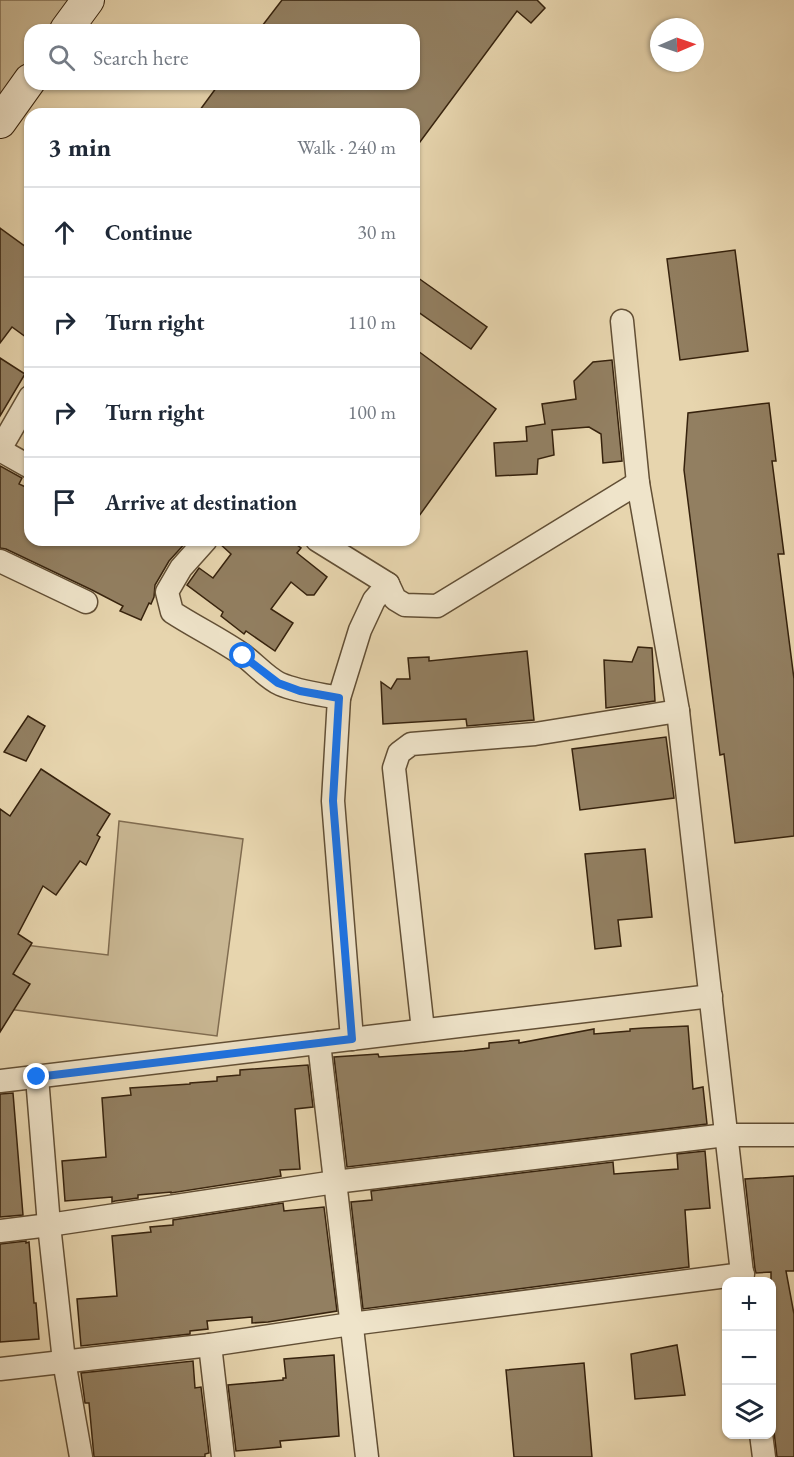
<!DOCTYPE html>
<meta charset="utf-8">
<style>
:root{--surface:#fff;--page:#f6f6f7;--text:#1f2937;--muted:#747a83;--line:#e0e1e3}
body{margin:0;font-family:"EB Garamond",serif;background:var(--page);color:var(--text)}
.controls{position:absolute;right:18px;bottom:18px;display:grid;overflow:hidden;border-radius:12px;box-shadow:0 2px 4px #0004}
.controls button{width:54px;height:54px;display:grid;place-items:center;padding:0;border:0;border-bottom:2px solid var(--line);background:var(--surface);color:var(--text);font:30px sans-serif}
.compass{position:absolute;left:650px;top:18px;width:54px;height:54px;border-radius:50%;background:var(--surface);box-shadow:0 2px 4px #0004;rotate:88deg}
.stop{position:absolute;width:18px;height:18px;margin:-14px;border:4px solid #1a73e8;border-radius:50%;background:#fff}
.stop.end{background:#1a73e8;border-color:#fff;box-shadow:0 2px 6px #0008}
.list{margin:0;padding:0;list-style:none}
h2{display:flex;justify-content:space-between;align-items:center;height:78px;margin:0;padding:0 24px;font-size:26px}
h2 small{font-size:20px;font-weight:400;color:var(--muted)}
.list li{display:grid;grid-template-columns:39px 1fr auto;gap:18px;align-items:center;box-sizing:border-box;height:90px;padding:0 24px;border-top:2px solid var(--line)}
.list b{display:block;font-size:22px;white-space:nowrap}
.list em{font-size:20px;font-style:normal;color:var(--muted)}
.icon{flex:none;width:33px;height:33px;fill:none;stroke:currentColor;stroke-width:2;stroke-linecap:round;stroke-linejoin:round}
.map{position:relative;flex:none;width:794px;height:1457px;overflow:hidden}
.search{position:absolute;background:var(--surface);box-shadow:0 2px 4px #0004;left:24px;top:24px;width:396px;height:66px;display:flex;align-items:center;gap:15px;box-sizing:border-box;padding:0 21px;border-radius:18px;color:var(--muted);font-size:22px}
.panel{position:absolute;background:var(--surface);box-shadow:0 2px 4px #0004;left:24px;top:108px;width:396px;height:438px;border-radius:18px}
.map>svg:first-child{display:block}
.green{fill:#c9b793;stroke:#806c50;stroke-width:1.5}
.building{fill:#927f61;stroke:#36220d;stroke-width:1.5}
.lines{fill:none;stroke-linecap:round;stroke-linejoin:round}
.street-casing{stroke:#624f35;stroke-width:25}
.secondary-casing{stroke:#36220d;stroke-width:34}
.street{stroke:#efe4ca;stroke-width:22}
.secondary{stroke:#efe4ca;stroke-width:32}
.route{stroke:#1a73e8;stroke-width:8}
</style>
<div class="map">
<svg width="794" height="1457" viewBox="0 0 794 1457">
<rect width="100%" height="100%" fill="#e7d5ae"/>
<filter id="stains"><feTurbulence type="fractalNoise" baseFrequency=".00333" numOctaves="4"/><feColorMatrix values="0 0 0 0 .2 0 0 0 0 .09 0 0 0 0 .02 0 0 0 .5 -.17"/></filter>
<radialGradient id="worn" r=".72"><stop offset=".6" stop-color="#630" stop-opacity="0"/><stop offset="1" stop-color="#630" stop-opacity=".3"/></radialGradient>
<g class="green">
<polygon points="0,0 88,0 66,30 30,30 30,80 0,122"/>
<polygon points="119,821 243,839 217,1036 0,1008 0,942 108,955"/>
</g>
<g class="building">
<polygon points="282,0 537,0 545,8 531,23 517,11 414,150 414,114 197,114 219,84 414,84 414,30 259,30"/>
<polygon points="0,228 30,250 30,340 12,327 0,343"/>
<polygon points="735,250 748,351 680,360 667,259"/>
<polygon points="414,275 487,327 471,349 414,309"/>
<polygon points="414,348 496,409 414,523"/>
<polygon points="0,358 25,374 0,416"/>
<polygon points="612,360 622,461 603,463 601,434 589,427 552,430 554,455 538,459 537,474 496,476 494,443 527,441 526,427 545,424 542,404 576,399 574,381 593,362"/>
<polygon points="769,403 776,461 772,461 784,554 778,554 794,679 794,836 735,843 724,754 720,755 684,470 688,413"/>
<polygon points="0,466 22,478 19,484 30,489 30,540 188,540 169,561 155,585 154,597 151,604 149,603 141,620 120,611 123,606 92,590 6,549 0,548"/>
<polygon points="219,540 290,540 301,548 297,553 327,577 314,595 307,595 291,582 271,609 293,623 275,651 246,631 244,634 221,616 223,612 187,585 199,568 213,578 231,554 219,543"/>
<polygon points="638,647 652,648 655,701 606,708 604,660 632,662"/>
<polygon points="527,651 534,720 467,726 466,719 383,724 381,682 391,689 397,679 410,679 408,658 429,657 429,661"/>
<polygon points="28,716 45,726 26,761 4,752"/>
<polygon points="666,737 674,798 580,810 572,749"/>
<polygon points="41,769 110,814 97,835 100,837 86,865 80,861 56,895 43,886 18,934 32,943 13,974 30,984 0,1032 0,809 10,816"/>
<polygon points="645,849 652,917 618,920 621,946 595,949 585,854"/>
<polygon points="688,1026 693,1089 703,1087 707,1124 347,1167 334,1057 378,1054 379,1057 464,1051 489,1048 489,1043 519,1040 519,1043 594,1029 594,1034 630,1031 630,1029 644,1028"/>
<polygon points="308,1065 313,1107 295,1109 300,1169 280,1170 281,1176 171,1193 171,1192 138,1195 138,1198 115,1201 112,1202 112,1197 65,1201 62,1161 106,1157 102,1098 131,1095 130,1088 190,1084 190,1083 217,1081 217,1077 240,1075 240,1070"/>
<polygon points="13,1093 23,1215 0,1217 0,1094"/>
<polygon points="705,1151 710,1208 685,1210 689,1267 363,1309 351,1202 372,1200 371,1191 613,1162 614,1174 678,1169 677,1154"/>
<polygon points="794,1176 794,1271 786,1271 794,1314 794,1457 777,1457 774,1432 771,1425 771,1272 756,1273 755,1269 745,1179"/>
<polygon points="283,1203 284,1211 324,1207 337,1311 268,1322 252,1323 252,1317 207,1321 208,1329 190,1331 190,1334 81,1346 77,1299 117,1296 112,1236 151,1232 150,1227 173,1225 173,1220"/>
<polygon points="26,1241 26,1243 29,1242 34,1303 36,1303 39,1339 0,1342 0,1244"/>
<polygon points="677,1345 685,1395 635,1399 631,1354"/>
<polygon points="334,1355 339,1436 280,1441 281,1447 236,1451 228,1385 283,1380 283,1378 286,1378 284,1359"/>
<polygon points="193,1361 195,1388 201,1387 209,1453 205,1454 205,1457 94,1457 89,1403 85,1403 81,1373"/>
<polygon points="584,1363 592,1457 514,1457 506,1370"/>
</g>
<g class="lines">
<defs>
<g id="street">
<polyline points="622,321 638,483 678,711 743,1282"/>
<polyline points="0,449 30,397"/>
<polyline points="0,450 30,467"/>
<path d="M206,540L181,568L167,592L172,612C195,627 220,639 243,655C255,664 267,678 280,684C299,692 319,694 339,698L333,801L352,1039"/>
<polyline points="317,540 388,584 395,599 405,605 437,606 638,483"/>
<polyline points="0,561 86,602"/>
<polyline points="339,698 360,630 374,600 388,584"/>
<polyline points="423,1030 394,768 399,753 411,744 535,734 678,711"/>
<polyline points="319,1043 367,1457"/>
<polyline points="37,1077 49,1225 64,1361 81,1457"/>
<polyline points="0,1081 711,996"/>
<polyline points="0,1231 49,1225 335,1182 726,1135 794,1135"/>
<polyline points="210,1345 223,1457"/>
<polyline points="0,1369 210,1345 351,1324 743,1274"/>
<polyline points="761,1434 764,1457"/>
</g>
<g id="secondary">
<polyline points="66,30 88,0"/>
<polyline points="0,122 30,80"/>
</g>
</defs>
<use href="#street" class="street-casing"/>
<use href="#secondary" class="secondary-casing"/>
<use href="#street" class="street"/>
<use href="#secondary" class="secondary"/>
</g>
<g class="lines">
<polyline class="route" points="37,1077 352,1039 333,801 339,698 300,691 278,683 243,656"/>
</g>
<rect width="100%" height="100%" filter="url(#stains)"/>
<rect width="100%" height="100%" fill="url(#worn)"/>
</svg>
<div class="controls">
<button>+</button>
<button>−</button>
<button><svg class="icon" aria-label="layers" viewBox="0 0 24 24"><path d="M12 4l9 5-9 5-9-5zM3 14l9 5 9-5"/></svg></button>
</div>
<svg class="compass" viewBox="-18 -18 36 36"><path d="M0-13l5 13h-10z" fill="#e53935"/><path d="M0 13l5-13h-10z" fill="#747a83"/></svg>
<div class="stop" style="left:243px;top:656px"></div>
<div class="stop end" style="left:37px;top:1077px"></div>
<div class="search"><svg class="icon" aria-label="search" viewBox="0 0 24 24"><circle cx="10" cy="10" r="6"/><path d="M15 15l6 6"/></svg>Search here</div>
<section class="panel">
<h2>3 min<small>Walk · 240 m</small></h2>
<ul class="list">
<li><svg class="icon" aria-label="ahead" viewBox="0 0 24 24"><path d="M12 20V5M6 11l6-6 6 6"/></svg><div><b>Continue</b></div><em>30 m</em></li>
<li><svg class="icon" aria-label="right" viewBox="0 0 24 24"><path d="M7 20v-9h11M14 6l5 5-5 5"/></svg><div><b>Turn right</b></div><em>110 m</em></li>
<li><svg class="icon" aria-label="right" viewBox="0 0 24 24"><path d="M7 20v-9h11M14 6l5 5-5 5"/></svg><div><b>Turn right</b></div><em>100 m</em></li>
<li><svg class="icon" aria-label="arrive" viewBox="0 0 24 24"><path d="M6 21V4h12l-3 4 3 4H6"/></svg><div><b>Arrive at destination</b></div></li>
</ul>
</section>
</div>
